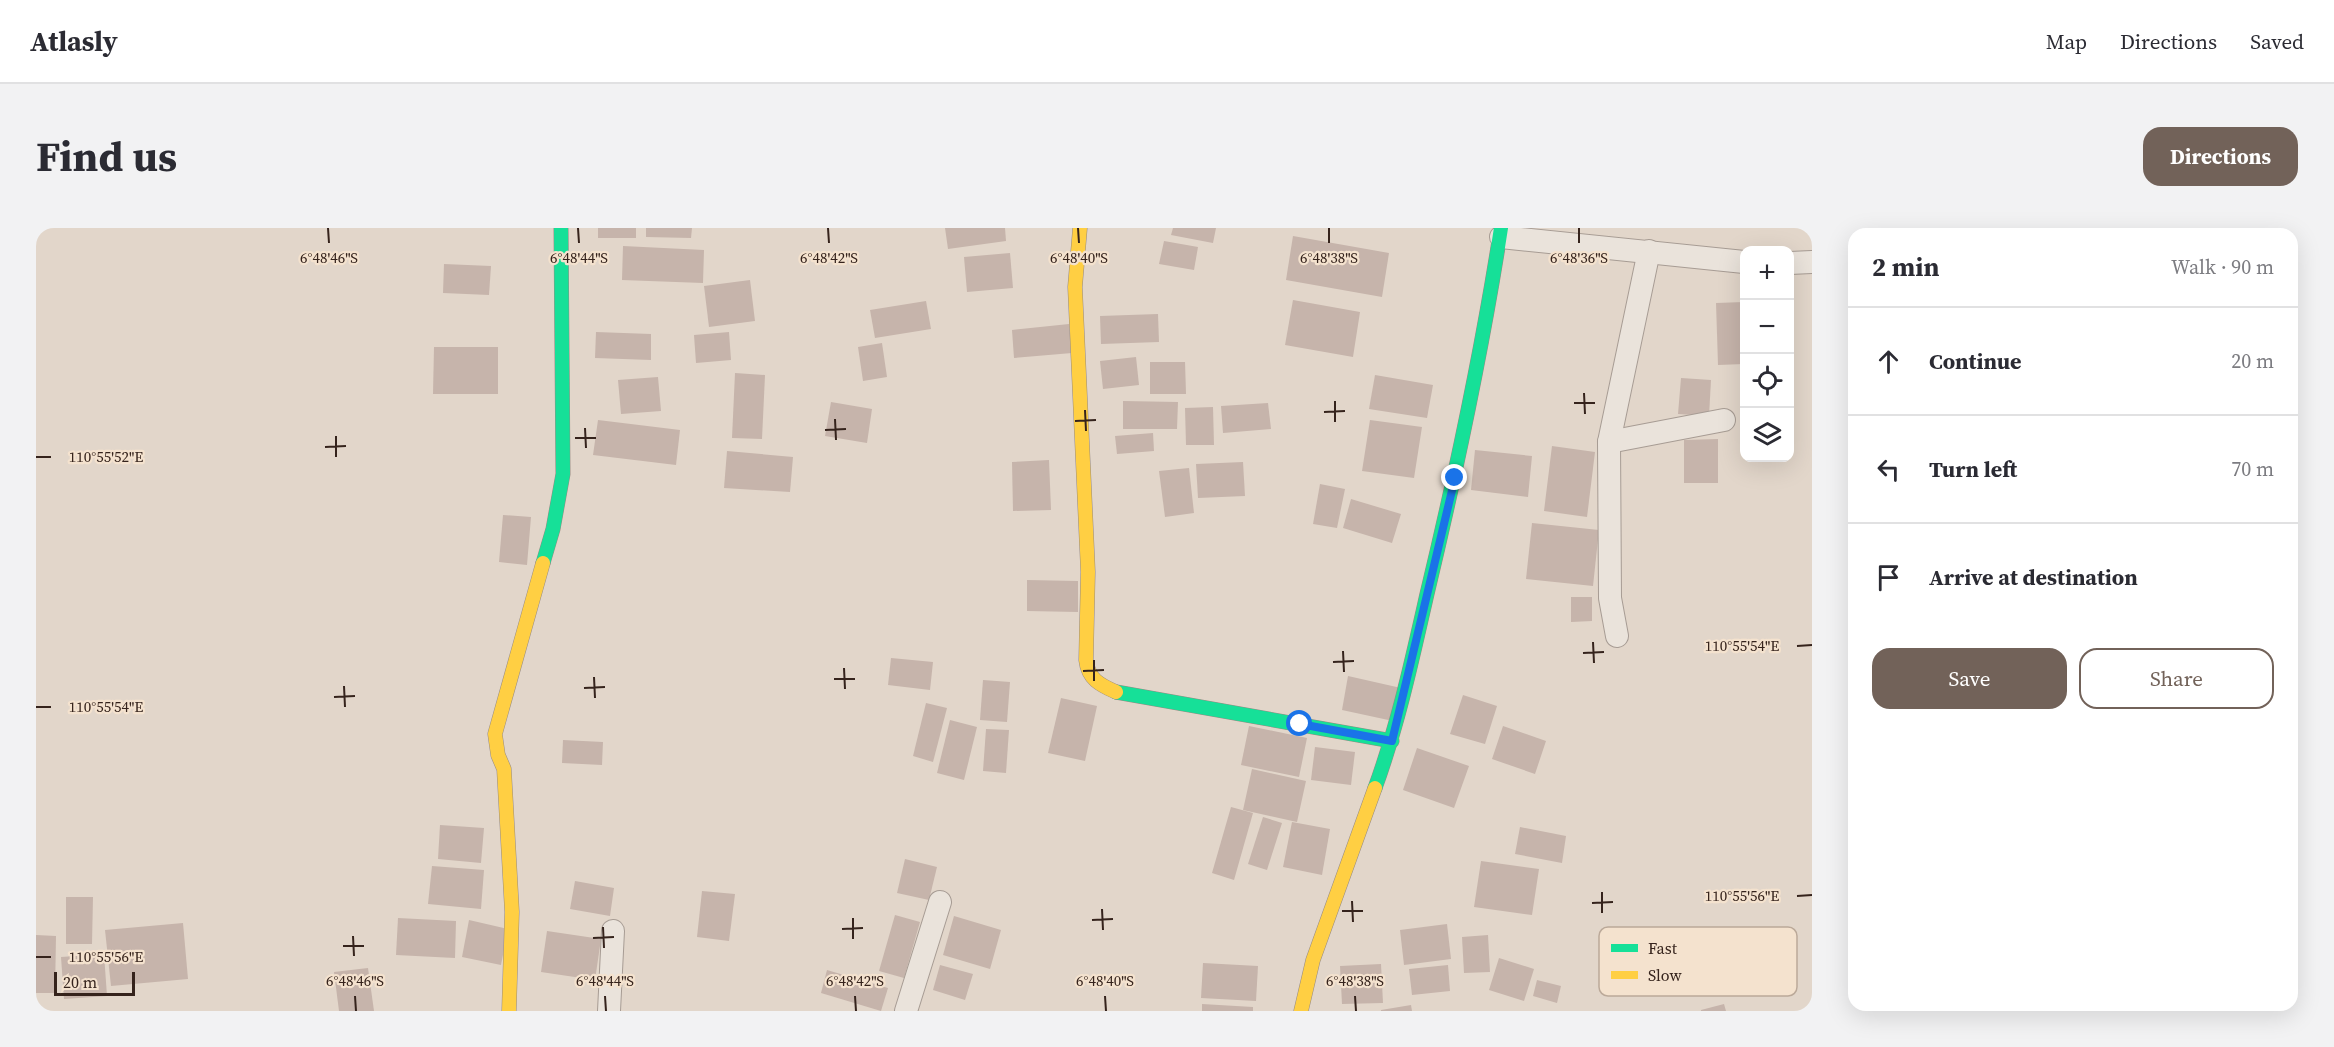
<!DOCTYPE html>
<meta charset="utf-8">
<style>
:root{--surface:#fff;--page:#f2f2f3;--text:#2b2b33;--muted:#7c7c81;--line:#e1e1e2;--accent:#726259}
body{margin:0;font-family:"Source Serif 4",serif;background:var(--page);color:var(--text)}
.controls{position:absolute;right:18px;top:18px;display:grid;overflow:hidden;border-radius:12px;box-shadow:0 6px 24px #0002}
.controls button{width:54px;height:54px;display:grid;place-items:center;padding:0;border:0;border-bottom:2px solid var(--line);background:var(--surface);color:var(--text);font:30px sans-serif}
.scale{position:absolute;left:18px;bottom:15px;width:81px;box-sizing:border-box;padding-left:6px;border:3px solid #35231c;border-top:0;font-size:16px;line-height:21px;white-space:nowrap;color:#35231c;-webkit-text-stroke:4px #f4e2ce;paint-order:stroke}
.stop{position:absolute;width:18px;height:18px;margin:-14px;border:4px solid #1a73e8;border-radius:50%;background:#fff}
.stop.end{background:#1a73e8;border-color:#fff;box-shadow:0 2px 6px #0008}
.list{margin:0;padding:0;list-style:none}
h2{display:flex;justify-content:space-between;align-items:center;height:78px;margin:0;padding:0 24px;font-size:26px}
h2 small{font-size:20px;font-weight:400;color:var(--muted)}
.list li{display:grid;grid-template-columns:39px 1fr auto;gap:18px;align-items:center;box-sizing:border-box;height:108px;padding:0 24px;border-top:2px solid var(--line)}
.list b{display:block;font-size:22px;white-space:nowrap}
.list em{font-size:20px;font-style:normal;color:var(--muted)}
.actions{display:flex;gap:12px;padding:18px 24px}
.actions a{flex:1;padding:14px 0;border:2px solid var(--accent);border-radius:18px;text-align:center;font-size:21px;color:var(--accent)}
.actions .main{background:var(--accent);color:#fff}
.icon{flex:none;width:33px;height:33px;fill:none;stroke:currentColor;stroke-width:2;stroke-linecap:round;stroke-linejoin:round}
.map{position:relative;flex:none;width:1776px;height:783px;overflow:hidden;border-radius:18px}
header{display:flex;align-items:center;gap:36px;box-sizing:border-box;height:84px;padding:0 30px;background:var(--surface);border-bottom:2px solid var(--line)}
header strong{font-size:28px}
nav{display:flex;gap:33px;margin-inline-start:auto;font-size:21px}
.intro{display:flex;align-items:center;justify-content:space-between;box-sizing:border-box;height:144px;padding:0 36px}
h1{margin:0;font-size:42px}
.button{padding:15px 27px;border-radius:18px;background:var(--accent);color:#fff;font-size:21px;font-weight:700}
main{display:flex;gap:36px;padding:0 36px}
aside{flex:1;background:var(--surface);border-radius:18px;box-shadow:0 6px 24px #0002}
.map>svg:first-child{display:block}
.building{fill:#c6b4ab}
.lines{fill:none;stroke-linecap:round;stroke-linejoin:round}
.street-casing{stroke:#a79c94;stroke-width:24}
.fast-casing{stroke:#978b83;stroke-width:15}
.slow-casing{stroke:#978b83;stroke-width:15}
.street{stroke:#eae3db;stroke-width:22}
.fast{stroke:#16e098;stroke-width:14}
.slow{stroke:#ffcf43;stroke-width:14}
.route{stroke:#1a73e8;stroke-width:8}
.ticks{fill:none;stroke:#35231c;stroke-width:2}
.key{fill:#f4e2ce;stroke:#bba999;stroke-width:1.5}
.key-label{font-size:16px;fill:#35231c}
.ticks-label{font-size:15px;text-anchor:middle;fill:#35231c;stroke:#f4e2ce;stroke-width:4.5;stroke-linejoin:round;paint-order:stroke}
</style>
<header>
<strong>Atlasly</strong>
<nav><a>Map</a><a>Directions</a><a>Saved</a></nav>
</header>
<div class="intro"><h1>Find us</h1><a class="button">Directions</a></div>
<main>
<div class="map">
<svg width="1776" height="783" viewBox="0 0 1776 783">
<rect width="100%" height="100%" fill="#e2d6ca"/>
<g class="building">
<rect x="562" y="0" width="38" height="10"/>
<polygon points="610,0 656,0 655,10 610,9"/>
<polygon points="909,0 969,0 970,13 912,21"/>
<polygon points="1137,0 1180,0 1177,15 1135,7"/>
<polygon points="1257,8 1353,25 1346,69 1250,52"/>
<polygon points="1128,13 1162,19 1158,42 1123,36"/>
<polygon points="587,18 668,22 667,55 586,52"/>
<polygon points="974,25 977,60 931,64 928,29"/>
<polygon points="408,36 455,38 453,67 407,65"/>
<polygon points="714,52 719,93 673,99 668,58"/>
<polygon points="1257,72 1324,84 1317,129 1249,117"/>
<polygon points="890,73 895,101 839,110 834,82"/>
<polygon points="1708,74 1708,136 1682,137 1680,75"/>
<polygon points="1122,86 1123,114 1065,116 1064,88"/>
<polygon points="1033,96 1036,125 978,130 976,102"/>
<polygon points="560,104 615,106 615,132 559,130"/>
<polygon points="693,104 695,132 660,135 658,107"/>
<polygon points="846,115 851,149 827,153 822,119"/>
<polygon points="398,119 462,119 462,166 397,166"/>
<polygon points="1100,129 1103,157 1067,161 1064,133"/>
<polygon points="1114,134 1149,134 1150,166 1114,166"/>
<polygon points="699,145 729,147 726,211 696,210"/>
<polygon points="1339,147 1397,157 1391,190 1333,181"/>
<polygon points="622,149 625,183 585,186 582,152"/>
<polygon points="1645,150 1675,152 1673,188 1642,186"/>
<polygon points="1087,173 1142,174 1141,201 1087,201"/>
<polygon points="795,174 836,181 831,215 789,208"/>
<polygon points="1232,175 1235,201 1187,205 1185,178"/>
<polygon points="1177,179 1178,217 1150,217 1149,180"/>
<polygon points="562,192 644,202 640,237 557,227"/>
<polygon points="1334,192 1386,199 1378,250 1326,243"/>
<polygon points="1117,205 1118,223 1081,226 1079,208"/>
<polygon points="1682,211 1682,255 1648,255 1648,212"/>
<polygon points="1516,218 1559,224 1551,289 1508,283"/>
<polygon points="1439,222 1496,228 1492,269 1435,262"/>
<polygon points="691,223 757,229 754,264 688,260"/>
<polygon points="1013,232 1015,282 977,283 976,234"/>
<polygon points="1207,234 1209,268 1162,270 1160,236"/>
<polygon points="1153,240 1158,285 1129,289 1123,243"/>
<polygon points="1284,256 1309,261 1301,300 1277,296"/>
<polygon points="1315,271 1365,286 1356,315 1307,300"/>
<polygon points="467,287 495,289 491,337 463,334"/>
<polygon points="1496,295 1563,302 1557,358 1490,351"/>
<polygon points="991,352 1042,353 1042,384 991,383"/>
<polygon points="1535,369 1556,369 1556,393 1535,394"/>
<polygon points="855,430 897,434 894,462 852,457"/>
<polygon points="1312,448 1365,460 1357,493 1306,482"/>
<polygon points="947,452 974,454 971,494 944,492"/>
<polygon points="1427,467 1461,478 1449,516 1414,506"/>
<polygon points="1025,470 1061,478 1049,533 1012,525"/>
<polygon points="890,475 911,480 897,534 877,528"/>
<polygon points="914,492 941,499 928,552 901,545"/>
<polygon points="1213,498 1271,510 1263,549 1205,537"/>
<polygon points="1467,498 1510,513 1499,546 1456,531"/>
<polygon points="950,501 973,502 970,545 947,543"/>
<polygon points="527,512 567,514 566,537 526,535"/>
<polygon points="1279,519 1319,524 1315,557 1275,552"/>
<polygon points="1381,520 1433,538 1418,580 1367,562"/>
<polygon points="1216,541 1270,553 1261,594 1207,582"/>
<polygon points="1195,579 1217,585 1198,652 1176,645"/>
<polygon points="1227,589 1246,595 1231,642 1212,636"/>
<polygon points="1256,594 1294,601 1286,647 1247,639"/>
<polygon points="404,597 448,600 445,635 402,631"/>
<polygon points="1484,599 1530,608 1526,635 1479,626"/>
<polygon points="869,631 901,639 893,672 861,665"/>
<polygon points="1445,633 1503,641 1496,687 1438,679"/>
<polygon points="396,638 448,642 445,681 392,676"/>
<polygon points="539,653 578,660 574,688 534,681"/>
<polygon points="666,663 699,666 693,713 661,709"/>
<polygon points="30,669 57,669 56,716 30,716"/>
<polygon points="859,687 884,694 868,750 843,743"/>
<polygon points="918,688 965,702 954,741 907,727"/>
<polygon points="362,690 420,693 419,730 360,727"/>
<polygon points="433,692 472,701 465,737 426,729"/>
<polygon points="147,695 152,751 75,758 69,702"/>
<polygon points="1411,696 1415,731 1368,737 1364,702"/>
<polygon points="511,703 565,711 559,752 505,744"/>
<polygon points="0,707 20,708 19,765 0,765"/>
<polygon points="1452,707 1454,744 1428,745 1426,709"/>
<polygon points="68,726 71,768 28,771 25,729"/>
<polygon points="1463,730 1498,741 1488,773 1453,762"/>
<polygon points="1167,735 1222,738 1220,773 1165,770"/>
<polygon points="1345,736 1347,775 1306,776 1304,738"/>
<polygon points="904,737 937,746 929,772 897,762"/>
<polygon points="1412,737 1414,763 1376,767 1373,741"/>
<polygon points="332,740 338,783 303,783 298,744"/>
<polygon points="791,742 852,760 845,783 785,765"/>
<polygon points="1501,752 1525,758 1521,775 1497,768"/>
<polygon points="1166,776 1217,779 1217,783 1166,783"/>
<polygon points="1688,776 1690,783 1665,783 1665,782"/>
<polygon points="1375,777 1376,783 1345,783 1345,782"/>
</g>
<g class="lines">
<defs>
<g id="street">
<polyline points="1465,9 1708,34"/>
<polyline points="1754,35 1776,34"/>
<polyline points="1573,214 1688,192"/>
<polyline points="1581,408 1574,370 1573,214 1613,23"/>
<polyline points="573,783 577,703"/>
<polyline points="870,783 904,674"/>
</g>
<g id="fast">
<polyline points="507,335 517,301 527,246 525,0"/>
<polyline points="1080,464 1356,513"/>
<path d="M1339,560C1362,497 1376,432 1391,366C1420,245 1446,123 1465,0"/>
</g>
<g id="slow">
<path d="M1044,0L1039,59L1052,344L1050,432C1052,451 1064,457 1080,464"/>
<polyline points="473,783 476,684 468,541 462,527 459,506 507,335"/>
<polyline points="1265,783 1277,732 1339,560"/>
</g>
</defs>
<use href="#street" class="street-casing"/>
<use href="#fast" class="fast-casing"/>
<use href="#slow" class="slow-casing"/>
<use href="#street" class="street"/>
<use href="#fast" class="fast"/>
<use href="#slow" class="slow"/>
</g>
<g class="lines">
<polyline class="route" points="1264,496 1356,513 1419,250"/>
</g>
<path class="ticks" d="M292,0L293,15M542,0L543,15M792,0L793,15M1042,0L1043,15M1293,0V15M1543,0V15M1548,165L1549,186M1299,173V194M1538,175H1559M1049,182L1050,203M1288,184L1309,183M799,191L800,212M1039,193L1060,192M549,200L550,220M789,202L810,201M300,208V229M539,210H560M289,219L310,218M0,229H15M1557,414L1558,435M1761,418L1776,417M1307,423L1308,444M1547,425L1568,424M1058,432V453M1297,434L1318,433M808,440L809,461M1047,443L1068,442M558,449L559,470M798,451H819M308,458L309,479M548,460L569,459M298,469L319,468M0,479H15M1566,664V685M1761,668L1776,667M1316,673L1317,694M1556,675L1577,674M1066,681L1067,702M1306,683H1327M817,690V711M1056,692L1077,691M567,699L568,720M806,701L827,700M317,708L318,728M557,710L578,709M307,718H328M0,729H15M319,768L320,783M569,768L570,783M819,768L820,783M1069,768L1070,783M1319,768L1320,783"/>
<rect x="1563" y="699" width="198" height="69" rx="9" class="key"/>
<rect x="1575" y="716" width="27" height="8" fill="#16e098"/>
<rect x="1575" y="743" width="27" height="8" fill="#ffcf43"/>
<g class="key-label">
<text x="1612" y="726">Fast</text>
<text x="1612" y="753">Slow</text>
</g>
<g class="ticks-label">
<text x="293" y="35">6°48'46"S</text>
<text x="543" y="35">6°48'44"S</text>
<text x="793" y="35">6°48'42"S</text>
<text x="1043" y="35">6°48'40"S</text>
<text x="1293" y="35">6°48'38"S</text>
<text x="1543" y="35">6°48'36"S</text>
<text x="70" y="234">110°55'52"E</text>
<text x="1706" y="423">110°55'54"E</text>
<text x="70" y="484">110°55'54"E</text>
<text x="1706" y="673">110°55'56"E</text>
<text x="70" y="734">110°55'56"E</text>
<text x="319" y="758">6°48'46"S</text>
<text x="569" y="758">6°48'44"S</text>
<text x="819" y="758">6°48'42"S</text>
<text x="1069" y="758">6°48'40"S</text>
<text x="1319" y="758">6°48'38"S</text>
</g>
</svg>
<div class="controls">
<button>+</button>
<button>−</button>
<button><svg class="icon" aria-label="locate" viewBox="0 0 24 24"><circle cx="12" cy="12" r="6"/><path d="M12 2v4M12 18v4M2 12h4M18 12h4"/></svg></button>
<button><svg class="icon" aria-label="layers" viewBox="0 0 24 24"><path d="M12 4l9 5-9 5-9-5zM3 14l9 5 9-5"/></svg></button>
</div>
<div class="scale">20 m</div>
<div class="stop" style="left:1264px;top:496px"></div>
<div class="stop end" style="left:1419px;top:250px"></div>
</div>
<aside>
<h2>2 min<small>Walk · 90 m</small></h2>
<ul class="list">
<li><svg class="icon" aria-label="ahead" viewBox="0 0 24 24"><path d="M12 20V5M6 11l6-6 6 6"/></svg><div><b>Continue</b></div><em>20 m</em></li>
<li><svg class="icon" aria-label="left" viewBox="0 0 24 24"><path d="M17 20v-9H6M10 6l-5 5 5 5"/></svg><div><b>Turn left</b></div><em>70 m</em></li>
<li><svg class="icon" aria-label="arrive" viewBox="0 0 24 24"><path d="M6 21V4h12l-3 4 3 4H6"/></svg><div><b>Arrive at destination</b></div></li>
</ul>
<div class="actions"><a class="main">Save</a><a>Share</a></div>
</aside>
</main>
